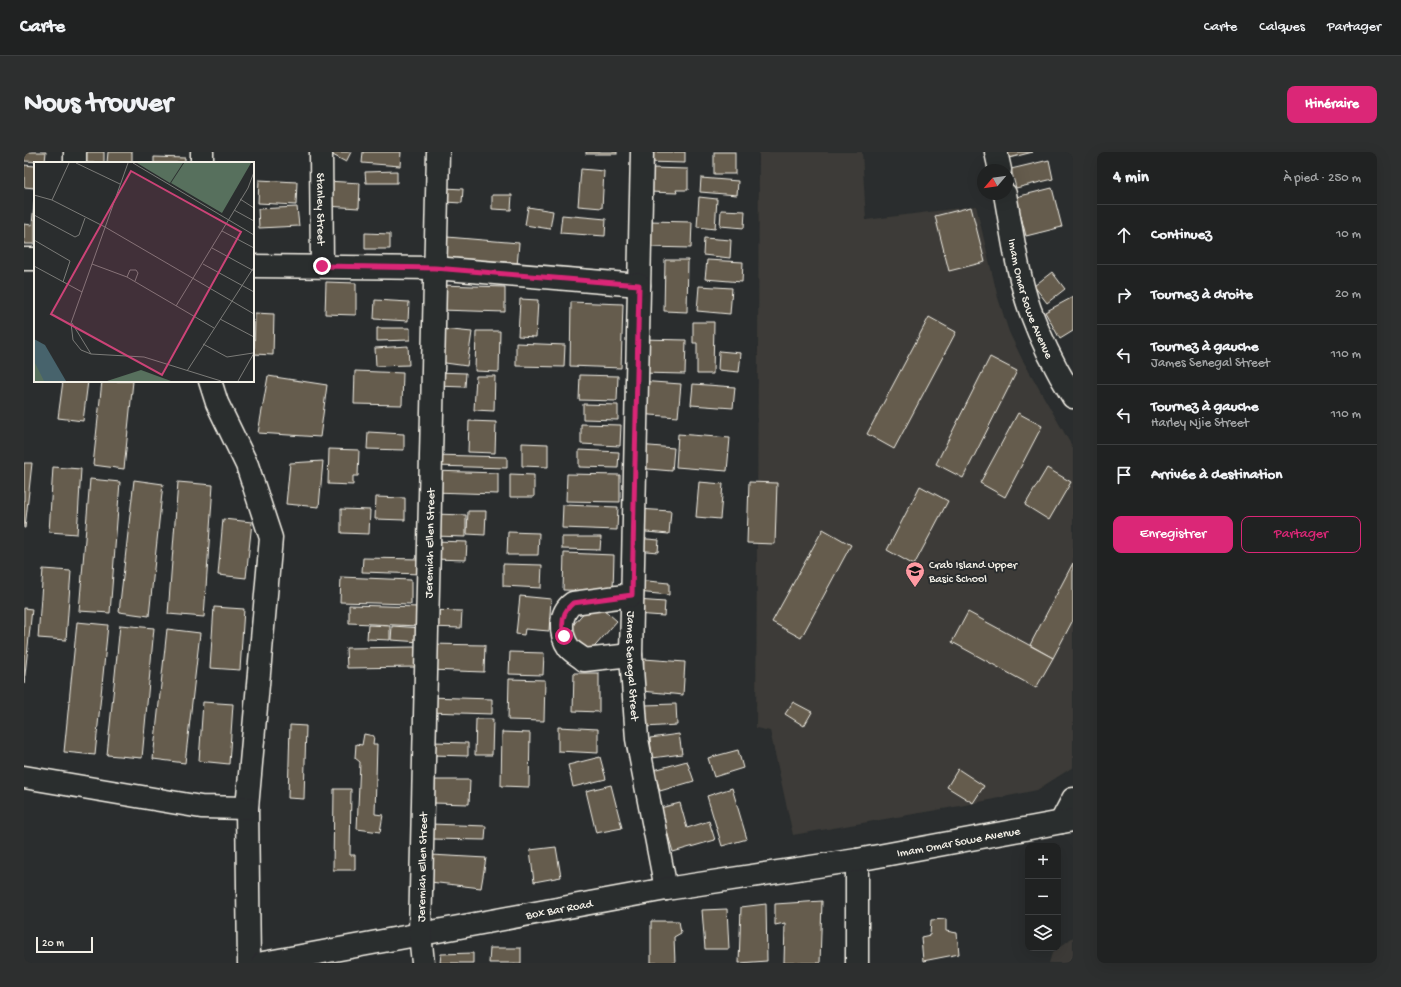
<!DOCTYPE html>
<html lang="fr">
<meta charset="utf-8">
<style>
:root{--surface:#202222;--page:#2d2f2f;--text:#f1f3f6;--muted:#a2a4a5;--line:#3d3f40;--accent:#db2777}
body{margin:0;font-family:"Gochi Hand",sans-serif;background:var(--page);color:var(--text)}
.controls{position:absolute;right:12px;bottom:12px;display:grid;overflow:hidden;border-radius:8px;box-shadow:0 4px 16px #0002}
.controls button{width:36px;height:36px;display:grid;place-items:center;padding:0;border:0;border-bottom:1px solid var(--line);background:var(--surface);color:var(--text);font:20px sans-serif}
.compass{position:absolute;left:953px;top:12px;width:36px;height:36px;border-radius:50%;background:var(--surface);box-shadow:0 4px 16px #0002;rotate:241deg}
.scale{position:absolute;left:12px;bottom:10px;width:57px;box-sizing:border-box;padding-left:4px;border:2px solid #f4f1e8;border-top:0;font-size:11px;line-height:14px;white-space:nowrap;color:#f4f1e8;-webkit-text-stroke:3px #2a2d2e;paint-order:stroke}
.stop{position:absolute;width:12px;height:12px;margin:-9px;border:3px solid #db2777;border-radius:50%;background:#fff}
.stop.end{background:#db2777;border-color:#fff;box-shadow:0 1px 4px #0008}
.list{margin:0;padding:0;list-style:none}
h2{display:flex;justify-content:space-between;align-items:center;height:52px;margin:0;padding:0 16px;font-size:17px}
h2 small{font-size:13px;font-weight:400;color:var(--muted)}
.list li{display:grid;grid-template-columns:26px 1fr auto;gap:12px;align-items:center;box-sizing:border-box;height:60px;padding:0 16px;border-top:1px solid var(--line)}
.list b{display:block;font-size:15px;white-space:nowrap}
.list p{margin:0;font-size:13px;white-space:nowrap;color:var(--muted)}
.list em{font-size:13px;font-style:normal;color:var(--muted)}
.actions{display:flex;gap:8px;padding:12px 16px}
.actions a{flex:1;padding:9px 0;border:1px solid var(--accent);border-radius:8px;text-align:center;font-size:14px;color:var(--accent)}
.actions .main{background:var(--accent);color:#fff}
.icon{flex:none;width:22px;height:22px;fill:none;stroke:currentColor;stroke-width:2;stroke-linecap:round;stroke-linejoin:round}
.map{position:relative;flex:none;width:1049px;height:811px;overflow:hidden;border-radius:8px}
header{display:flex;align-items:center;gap:24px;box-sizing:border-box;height:56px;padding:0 20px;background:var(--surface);border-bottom:1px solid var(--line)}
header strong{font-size:19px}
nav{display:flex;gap:22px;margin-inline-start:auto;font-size:14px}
.intro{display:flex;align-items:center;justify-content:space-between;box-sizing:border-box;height:96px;padding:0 24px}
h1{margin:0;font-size:28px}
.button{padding:10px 18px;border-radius:8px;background:var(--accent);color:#fff;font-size:14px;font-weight:700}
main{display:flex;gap:24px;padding:0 24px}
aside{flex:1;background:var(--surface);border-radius:8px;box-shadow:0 4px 16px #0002}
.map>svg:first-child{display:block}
.built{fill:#3c3b37}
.building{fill:#655c4d;stroke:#f4f1e8}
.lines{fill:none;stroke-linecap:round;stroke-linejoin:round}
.minor-casing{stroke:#f4f1e8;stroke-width:25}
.minor{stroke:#2a2d2e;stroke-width:22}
.route{stroke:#db2777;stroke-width:5}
.labels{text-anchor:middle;stroke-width:4;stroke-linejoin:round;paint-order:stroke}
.street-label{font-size:12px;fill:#f4f1e8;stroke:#2a2d2e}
.poi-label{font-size:12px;fill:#f4f1e8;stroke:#2a2d2e;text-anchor:start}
.inset-road{fill:none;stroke:#7b7b78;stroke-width:1}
.view{fill:#cc4377;fill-opacity:0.15;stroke:#cc4377;stroke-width:2}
.inset-edge{fill:none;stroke:#f4f1e8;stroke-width:2}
</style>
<header>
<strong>Carte</strong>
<nav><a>Carte</a><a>Calques</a><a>Partager</a></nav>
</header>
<div class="intro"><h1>Nous trouver</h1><a class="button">Itinéraire</a></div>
<main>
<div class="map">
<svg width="1049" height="811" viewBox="0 0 1049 811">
<rect width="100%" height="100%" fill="#2a2d2e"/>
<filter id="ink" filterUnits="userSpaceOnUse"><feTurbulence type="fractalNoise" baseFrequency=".025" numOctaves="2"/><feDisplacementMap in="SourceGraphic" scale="8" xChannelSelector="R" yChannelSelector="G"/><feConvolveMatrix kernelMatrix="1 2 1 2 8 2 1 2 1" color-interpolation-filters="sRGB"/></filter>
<g filter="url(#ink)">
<g class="built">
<polygon points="735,0 838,0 842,68 952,54 974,146 985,180 998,207 1049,296 1049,615 1013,638 936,654 769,683 746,579 732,576"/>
<polygon points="1049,785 1049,811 1025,811 1028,801"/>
</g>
<g class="building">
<polygon points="0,0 22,0 21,10 0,9"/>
<rect x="55" y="0" width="25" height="11"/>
<polygon points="84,0 108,0 108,11 83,11"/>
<polygon points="303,0 327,0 322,10"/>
<polygon points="339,0 377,0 376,14 338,11"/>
<rect x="562" y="0" width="31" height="2"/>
<polygon points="622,0 661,0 661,11 622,10"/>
<rect x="690" y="0" width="21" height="22"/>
<polygon points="983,0 1009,0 985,6"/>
<polygon points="130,5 161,6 161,11 130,11"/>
<polygon points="1025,8 1029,27 992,36 987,17"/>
<polygon points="0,13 11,14 11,36 0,35"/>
<polygon points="626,16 664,17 664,38 652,38 653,41 625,40"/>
<polygon points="557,17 580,19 578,56 554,54"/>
<polygon points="373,19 373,31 342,31 341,20"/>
<polygon points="677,26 714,29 713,43 676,40"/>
<polygon points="235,28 273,30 272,53 234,51"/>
<polygon points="303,29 336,31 335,56 302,54"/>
<polygon points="421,36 439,37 438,51 420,50"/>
<polygon points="1028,36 1038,75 1002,84 992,45"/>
<polygon points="11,42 11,92 0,92 0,72 8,73"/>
<polygon points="468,43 488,43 487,58 468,57"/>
<polygon points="675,45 693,47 691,77 673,75"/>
<polygon points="273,55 275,74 235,76 234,57"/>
<polygon points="504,55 529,59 526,77 501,73"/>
<polygon points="947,55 961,110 925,119 911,64"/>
<polygon points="697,58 721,59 720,76 696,74"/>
<polygon points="538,63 582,67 581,84 536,81"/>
<polygon points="625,69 668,70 667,96 624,95"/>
<polygon points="341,81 366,82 366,97 341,97"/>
<polygon points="423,85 495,91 493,114 421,108"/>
<polygon points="680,86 707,88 706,106 679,103"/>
<polygon points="641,108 664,108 663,160 640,159"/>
<polygon points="683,108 719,110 718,130 681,127"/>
<polygon points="1028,120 1041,137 1023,151 1010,134"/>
<polygon points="302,130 332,131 332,163 301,162"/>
<polygon points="416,133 481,135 481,160 416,158"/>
<polygon points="675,134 708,136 706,162 673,159"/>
<polygon points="1049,145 1049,179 1036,187 1021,160"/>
<polygon points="496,147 514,148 512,185 494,184"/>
<polygon points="351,148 385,150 384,169 350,167"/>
<polygon points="547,150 599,152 597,216 546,214"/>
<polygon points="231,161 250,162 249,203 230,202"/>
<polygon points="905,165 932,180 870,297 843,282"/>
<polygon points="669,170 690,170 689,222 673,222 673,191 669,191"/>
<polygon points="353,176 386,176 386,188 353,189"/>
<polygon points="418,177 448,180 443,214 414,210"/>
<polygon points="452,179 476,179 475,220 451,219"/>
<polygon points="616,187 662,188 661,222 616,221"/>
<polygon points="492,191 541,193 540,215 492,214"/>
<polygon points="384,194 385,213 352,214 351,196"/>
<polygon points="695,199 717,201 715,220 694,218"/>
<polygon points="966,205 993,219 939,326 912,312"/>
<polygon points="331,219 379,221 378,253 330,252"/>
<polygon points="412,220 442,221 441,235 411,234"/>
<polygon points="556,223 594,224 593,249 555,248"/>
<polygon points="244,224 303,233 296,285 234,281"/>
<polygon points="452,224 471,224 470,259 450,258"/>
<polygon points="39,229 64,229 59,269 34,266"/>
<polygon points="78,229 109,229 100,317 69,313"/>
<polygon points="615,229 657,232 654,265 613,262"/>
<polygon points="669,232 711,235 709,256 667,253"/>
<polygon points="559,252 594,253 594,268 559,267"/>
<polygon points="994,261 1018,274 981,345 956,331"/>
<polygon points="445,269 472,270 471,301 444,300"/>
<polygon points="557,272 597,273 596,294 557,292"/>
<polygon points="344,280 380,282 380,298 343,297"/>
<polygon points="654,282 706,286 703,319 652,315"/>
<polygon points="498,291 524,292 524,315 498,314"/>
<polygon points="614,293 650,296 648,319 613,316"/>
<polygon points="305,297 335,298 334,324 329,324 329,333 304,332"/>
<polygon points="555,298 595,300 594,316 555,315"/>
<polygon points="411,303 483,305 483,316 411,314"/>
<polygon points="299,309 295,355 262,352 266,311"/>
<polygon points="0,311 8,311 1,376 0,376"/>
<polygon points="29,315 57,317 53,382 25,380"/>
<polygon points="1023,316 1047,330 1025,368 1001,353"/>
<polygon points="409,319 474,321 474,342 408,340"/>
<polygon points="486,322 510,323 510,345 486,345"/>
<polygon points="543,322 596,323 596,350 542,349"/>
<polygon points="66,327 96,330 86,461 55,459"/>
<polygon points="110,328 139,332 125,464 95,460"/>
<polygon points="154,330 189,333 180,465 144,462"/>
<polygon points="675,330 699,332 696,367 672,365"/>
<polygon points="725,330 753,331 751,392 723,391"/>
<polygon points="896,334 924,349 890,413 863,398"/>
<polygon points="352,345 381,346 381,368 351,367"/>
<polygon points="539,353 594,355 593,378 538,376"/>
<polygon points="317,357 346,358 345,382 317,381"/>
<polygon points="613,357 647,359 645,382 611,379"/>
<polygon points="444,359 462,359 461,383 443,382"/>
<polygon points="409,362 442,363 442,385 409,384"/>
<polygon points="199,367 228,370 222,426 194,423"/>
<polygon points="799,377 827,393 777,486 748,470"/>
<polygon points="484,380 515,381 514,403 483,403"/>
<polygon points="538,385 577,385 576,398 538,397"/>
<polygon points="612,386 635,388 634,400 611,398"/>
<polygon points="410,389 443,390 442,408 409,407"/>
<polygon points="540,401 590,403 589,439 539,438"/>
<polygon points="339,406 398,407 397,422 338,420"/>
<polygon points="1049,411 1049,468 1029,506 1006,493"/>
<polygon points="479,412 518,413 517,436 479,434"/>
<polygon points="19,417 47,419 42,488 14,486"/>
<polygon points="317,425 387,428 387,452 316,450"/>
<polygon points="613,428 645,431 645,443 613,440"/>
<polygon points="496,444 527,447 525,479 501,477 500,483 492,482"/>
<polygon points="612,448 641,450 640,464 611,462"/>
<polygon points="570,449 593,469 565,501 542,481"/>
<polygon points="325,453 396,455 395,474 325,471"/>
<polygon points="190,455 220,457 216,518 186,516"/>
<polygon points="0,456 8,457 0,532"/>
<polygon points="405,458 438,459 437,476 405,475"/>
<polygon points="944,460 1029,506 1012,536 928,490"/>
<polygon points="53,470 84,473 71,603 40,600"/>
<polygon points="96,473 130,476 118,606 83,603"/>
<polygon points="344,473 366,474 366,488 343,487"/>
<polygon points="368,474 398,476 397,490 367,488"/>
<polygon points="143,477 176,481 161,611 129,607"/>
<polygon points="406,492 461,493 460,520 405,518"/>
<polygon points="393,495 393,515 323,516 322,496"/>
<polygon points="486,500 520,501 519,523 485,522"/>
<polygon points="620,507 661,510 659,543 618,539"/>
<polygon points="550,521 575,521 575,560 549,559"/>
<polygon points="485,527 521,528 520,569 484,568"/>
<polygon points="404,545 468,547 468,562 404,560"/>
<polygon points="179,550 209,552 205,612 175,609"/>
<polygon points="769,550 788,560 780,574 761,562"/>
<polygon points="652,552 653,573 621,575 620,553"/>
<polygon points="452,567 469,567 468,603 451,603"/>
<polygon points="266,573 282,574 280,647 264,646"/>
<polygon points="534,575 574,577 574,601 534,599"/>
<polygon points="478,580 506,581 505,635 477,634"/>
<polygon points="340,582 350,584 349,592 353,592 351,662 359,663 356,680 333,677 336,610 331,606 332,592 338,593"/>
<polygon points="655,582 658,602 628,606 626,586"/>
<polygon points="409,590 444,591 444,604 409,603"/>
<polygon points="714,598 719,616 690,625 684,606"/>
<polygon points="576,605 582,627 549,635 544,613"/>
<polygon points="663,609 670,629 636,639 630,618"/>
<polygon points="934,617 960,634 949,651 923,635"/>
<polygon points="410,628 446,628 445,652 409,651"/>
<polygon points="587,633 598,676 572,681 562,639"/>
<polygon points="708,636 723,687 698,694 683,644"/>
<polygon points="310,637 327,637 326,703 331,703 331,718 309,718"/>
<polygon points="656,651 663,676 685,669 691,688 649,700 636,656"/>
<polygon points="407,672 462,674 461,688 406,687"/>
<polygon points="532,695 537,725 510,730 506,698"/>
<polygon points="407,703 462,706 457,736 406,730"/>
<polygon points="798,749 796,811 760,811 761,771 751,773 751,752"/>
<polygon points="742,752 743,809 715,811 717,755"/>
<polygon points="703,757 705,797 681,797 678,758"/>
<polygon points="922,767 922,779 933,781 935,802 899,809 897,785 906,783 907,768"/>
<polygon points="627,769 655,769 657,781 650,785 651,811 627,811"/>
<polygon points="466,796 497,796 497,811 465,811"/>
<polygon points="449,801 449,811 416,811 417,802"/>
</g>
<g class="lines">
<defs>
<g id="minor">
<polyline points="51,0 51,11"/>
<path id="s1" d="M297,0L298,114"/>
<path id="s2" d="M618,0L607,503L613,587L642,737"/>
<polyline points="972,0 976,18"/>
<polyline points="178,11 178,0"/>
<path id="s3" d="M981,42C988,80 993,121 1006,158C1017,188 1032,218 1049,245"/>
<polyline points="0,107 11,107"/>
<polyline points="229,114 411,116 615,133"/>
<polyline points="186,229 193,251 223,313 247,386 223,656 225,811"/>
<path d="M607,503L560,508C556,504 549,501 545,496C535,482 535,461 549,451L608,443"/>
<polyline points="0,625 177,655 223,656"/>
<polyline points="1037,670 1049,647"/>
<polyline points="833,708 833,811"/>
<path id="s4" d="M239,811L642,737L833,708L1049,668"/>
<path id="s5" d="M399,811L396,782L414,0"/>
</g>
</defs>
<use href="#minor" class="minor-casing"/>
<use href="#minor" class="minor"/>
</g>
</g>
<g class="lines" filter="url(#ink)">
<path class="route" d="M298,114L411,116L615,133L608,443L549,451C538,460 537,471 540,484"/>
</g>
<defs>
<symbol id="school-pin" viewBox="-11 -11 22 30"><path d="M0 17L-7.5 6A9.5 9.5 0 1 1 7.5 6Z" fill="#ff9aa2" stroke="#2a2d2e"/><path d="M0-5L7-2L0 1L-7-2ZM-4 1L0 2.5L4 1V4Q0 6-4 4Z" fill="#111"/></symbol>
</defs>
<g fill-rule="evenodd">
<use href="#school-pin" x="880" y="408" width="22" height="30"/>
</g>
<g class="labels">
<g class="street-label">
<text dy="4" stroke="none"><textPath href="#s1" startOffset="57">Stanley Street</textPath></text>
<text dy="4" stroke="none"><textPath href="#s3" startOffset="108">Imam Omar Sowe Avenue</textPath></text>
<text dy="4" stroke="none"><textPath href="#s5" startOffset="420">Jeremiah Ellen Street</textPath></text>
<text dy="4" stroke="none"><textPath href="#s2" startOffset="514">James Senegal Street</textPath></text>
<text dy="4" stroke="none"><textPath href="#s4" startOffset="706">Imam Omar Sowe Avenue</textPath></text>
<text dy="4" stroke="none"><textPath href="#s5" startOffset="96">Jeremiah Ellen Street</textPath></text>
<text dy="4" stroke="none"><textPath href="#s4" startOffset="301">Box Bar Road</textPath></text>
</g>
<g class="poi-label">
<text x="905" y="416">Crab Island Upper<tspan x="905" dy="14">Basic School</tspan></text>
</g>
</g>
<g transform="translate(10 10)">
<rect width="220" height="220" fill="#2a2d2e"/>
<path d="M103,1H149L136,21ZM150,1H217L188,51L137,21ZM0,188L28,219H0ZM107,208L137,219H73Z" fill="#57705d"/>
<path d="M0,177L11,183L32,219H10L0,199Z" fill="#47636c"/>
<path class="inset-road" d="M35,1L18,38L71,65L220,152M42,1L86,22M94,1L37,161L39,178L47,188L57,192L110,195L187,219M99,1L220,73M0,33L18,38M206,37L220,46M200,48L220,59M0,53L41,75L45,73L51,56M188,69L220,86M0,78L36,99L29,120M178,86L220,109M58,102L93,115L180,166M169,102L220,130M0,104L48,130M93,115L96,108H102L104,111L101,119M142,144L214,26L220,10M186,157L220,175M38,161L57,192M169,182L193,195L219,191M153,209L220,105M204,219L220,191"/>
<path class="view" d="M97,9L207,70L128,213L17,152Z"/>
<rect width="220" height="220" class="inset-edge"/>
</g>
</svg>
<div class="controls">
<button>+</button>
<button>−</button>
<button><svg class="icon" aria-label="layers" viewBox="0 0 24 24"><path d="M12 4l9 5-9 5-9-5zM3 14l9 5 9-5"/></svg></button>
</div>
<svg class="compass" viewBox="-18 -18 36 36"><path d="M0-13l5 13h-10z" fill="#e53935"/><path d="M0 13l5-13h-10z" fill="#a2a4a5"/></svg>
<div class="scale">20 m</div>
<div class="stop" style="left:540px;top:484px"></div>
<div class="stop end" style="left:298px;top:114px"></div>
</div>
<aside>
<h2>4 min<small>À pied · 250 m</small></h2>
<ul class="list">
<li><svg class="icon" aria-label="ahead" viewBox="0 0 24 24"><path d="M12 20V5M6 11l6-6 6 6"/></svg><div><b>Continuez</b></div><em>10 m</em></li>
<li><svg class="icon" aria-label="right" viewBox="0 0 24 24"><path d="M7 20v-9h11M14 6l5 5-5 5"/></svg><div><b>Tournez à droite</b></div><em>20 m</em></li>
<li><svg class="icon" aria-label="left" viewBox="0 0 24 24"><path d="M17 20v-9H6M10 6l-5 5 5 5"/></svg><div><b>Tournez à gauche</b><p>James Senegal Street</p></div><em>110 m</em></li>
<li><svg class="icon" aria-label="left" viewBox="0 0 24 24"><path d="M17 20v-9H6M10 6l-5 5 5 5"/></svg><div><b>Tournez à gauche</b><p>Harley Njie Street</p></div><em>110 m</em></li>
<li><svg class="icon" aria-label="arrive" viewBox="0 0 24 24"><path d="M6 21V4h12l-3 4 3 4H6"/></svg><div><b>Arrivée à destination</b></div></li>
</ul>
<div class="actions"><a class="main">Enregistrer</a><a>Partager</a></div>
</aside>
</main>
